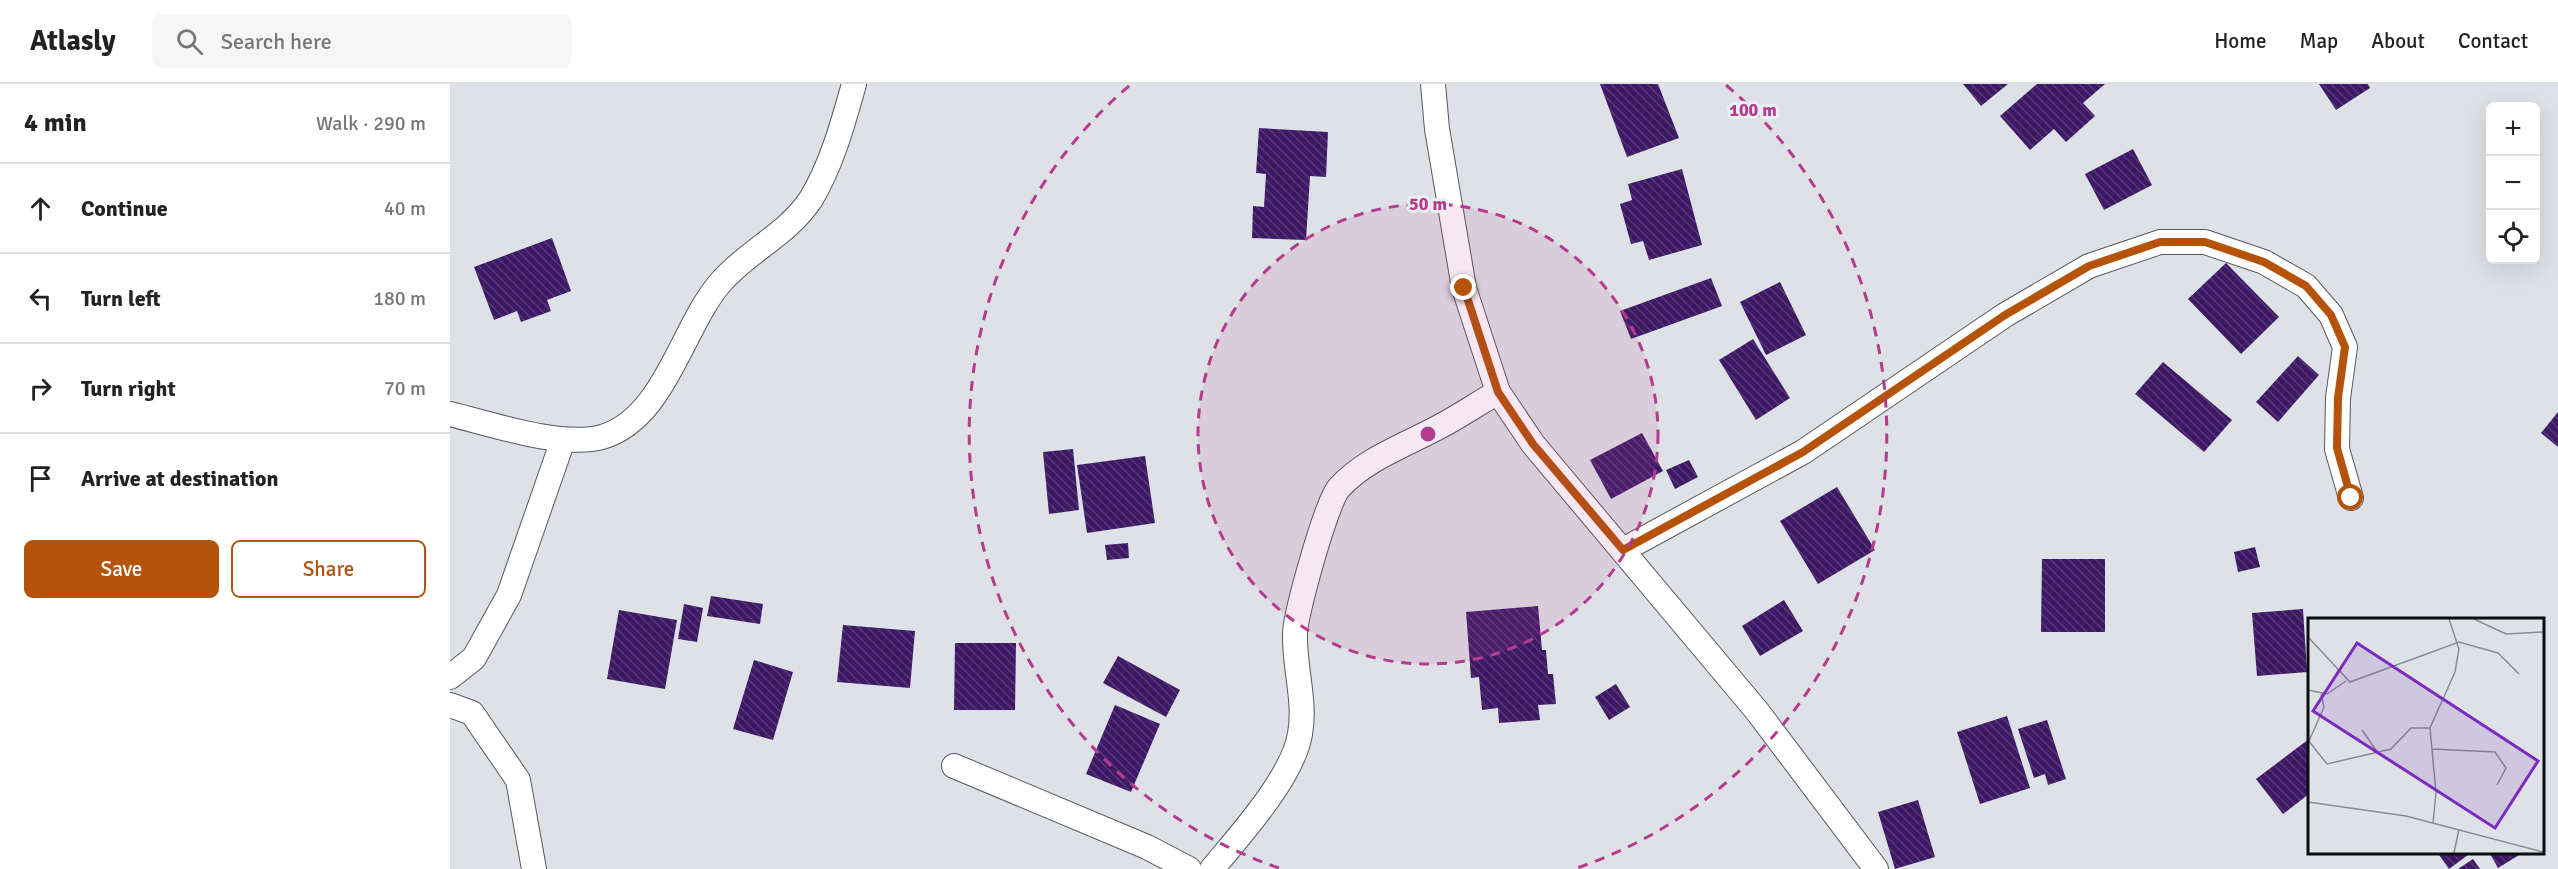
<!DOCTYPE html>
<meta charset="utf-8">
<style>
:root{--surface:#fff;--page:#f6f6f6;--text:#222;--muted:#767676;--line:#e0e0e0;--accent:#b45309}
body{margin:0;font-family:Signika,sans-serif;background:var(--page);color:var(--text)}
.controls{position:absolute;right:18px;top:18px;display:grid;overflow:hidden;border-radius:9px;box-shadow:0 6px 24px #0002}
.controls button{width:54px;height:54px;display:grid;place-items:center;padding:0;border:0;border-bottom:2px solid var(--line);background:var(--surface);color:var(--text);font:30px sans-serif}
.stop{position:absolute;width:18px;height:18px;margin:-14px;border:4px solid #b45309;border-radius:50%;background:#fff}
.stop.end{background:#b45309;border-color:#fff;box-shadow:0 2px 6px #0008}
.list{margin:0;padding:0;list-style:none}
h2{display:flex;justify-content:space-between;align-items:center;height:78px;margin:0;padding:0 24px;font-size:26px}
h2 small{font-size:20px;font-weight:400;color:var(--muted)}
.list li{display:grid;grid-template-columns:39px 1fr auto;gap:18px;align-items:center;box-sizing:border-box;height:90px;padding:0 24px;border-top:2px solid var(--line)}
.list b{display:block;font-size:22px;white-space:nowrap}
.list em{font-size:20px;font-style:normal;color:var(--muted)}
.actions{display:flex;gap:12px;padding:18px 24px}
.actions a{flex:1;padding:14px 0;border:2px solid var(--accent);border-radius:9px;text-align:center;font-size:21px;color:var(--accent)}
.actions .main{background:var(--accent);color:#fff}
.icon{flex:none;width:33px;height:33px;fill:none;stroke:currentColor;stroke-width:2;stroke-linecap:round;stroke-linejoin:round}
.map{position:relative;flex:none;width:2108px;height:785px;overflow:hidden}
header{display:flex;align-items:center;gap:36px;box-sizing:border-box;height:84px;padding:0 30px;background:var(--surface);border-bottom:2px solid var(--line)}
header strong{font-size:28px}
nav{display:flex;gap:33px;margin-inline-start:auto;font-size:21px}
.search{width:420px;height:54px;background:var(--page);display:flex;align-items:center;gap:15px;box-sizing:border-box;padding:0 21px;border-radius:9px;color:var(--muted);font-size:22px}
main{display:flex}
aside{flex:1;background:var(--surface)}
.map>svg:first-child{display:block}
.building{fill:url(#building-back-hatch)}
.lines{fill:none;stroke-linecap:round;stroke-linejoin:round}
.street-casing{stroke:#55595d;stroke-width:26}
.street{stroke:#fff;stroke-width:24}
.route{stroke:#b45309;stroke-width:8}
.ring{fill:none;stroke:#b43b8e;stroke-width:3;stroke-dasharray:10 8}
.inset-road{fill:none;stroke:#8a8c90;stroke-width:1.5}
.view{fill:#7b2cbf;fill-opacity:0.15;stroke:#7b2cbf;stroke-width:3}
.inset-edge{fill:none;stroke:#0b0c0e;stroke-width:3}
.centre{fill:#b43b8e;stroke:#ebeff4;stroke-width:3}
.ring-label{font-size:18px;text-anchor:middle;font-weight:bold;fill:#b43b8e;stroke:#ebeff4;stroke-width:6;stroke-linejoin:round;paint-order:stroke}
</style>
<header>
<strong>Atlasly</strong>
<div class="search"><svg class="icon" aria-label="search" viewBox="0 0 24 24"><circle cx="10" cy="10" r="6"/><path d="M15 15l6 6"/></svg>Search here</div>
<nav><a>Home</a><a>Map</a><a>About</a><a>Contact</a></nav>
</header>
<main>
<aside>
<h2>4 min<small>Walk · 290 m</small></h2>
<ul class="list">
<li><svg class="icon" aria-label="ahead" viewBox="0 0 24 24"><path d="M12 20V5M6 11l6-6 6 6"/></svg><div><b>Continue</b></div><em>40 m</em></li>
<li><svg class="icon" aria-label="left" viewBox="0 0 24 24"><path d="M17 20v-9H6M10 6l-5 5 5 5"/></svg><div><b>Turn left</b></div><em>180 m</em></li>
<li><svg class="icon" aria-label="right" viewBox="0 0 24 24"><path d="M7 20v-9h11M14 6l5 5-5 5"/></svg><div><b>Turn right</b></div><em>70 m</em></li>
<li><svg class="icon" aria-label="arrive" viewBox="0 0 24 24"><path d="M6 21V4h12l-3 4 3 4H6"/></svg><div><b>Arrive at destination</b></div></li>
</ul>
<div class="actions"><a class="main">Save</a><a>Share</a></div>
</aside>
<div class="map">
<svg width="2108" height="785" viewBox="0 0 2108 785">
<defs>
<pattern id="building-back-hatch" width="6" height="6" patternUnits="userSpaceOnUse" patternTransform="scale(1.5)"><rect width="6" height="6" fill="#3e1a66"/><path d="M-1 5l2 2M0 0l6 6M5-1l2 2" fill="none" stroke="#563976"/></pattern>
</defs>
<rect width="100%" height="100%" fill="#dee2e7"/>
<g class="building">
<polygon points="1150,0 1208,0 1229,54 1177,73"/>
<polygon points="1513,0 1558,0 1531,22"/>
<polygon points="1587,0 1655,0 1633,19 1645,32 1616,58 1604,45 1580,66 1550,32"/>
<polygon points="1869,0 1918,0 1920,4 1886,26"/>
<polygon points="809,44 878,48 876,93 860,92 856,156 802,154 803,122 814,123 816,90 806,89"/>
<polygon points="1683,65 1702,101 1654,126 1635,90"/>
<polygon points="1232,85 1252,161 1199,176 1193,157 1181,160 1170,120 1182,116 1178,100"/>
<polygon points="102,154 121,207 97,216 101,227 71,238 67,227 44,236 24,183"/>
<polygon points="1776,179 1829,233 1791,270 1738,215"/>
<polygon points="1261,194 1272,222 1181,255 1170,227"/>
<polygon points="1330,198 1356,251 1316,271 1290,218"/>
<polygon points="1303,255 1340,314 1306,336 1269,276"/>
<polygon points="1848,272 1869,291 1828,338 1806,318"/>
<polygon points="1713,278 1782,336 1754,368 1685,310"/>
<polygon points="2108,328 2108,363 2091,349"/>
<polygon points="1192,349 1213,387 1161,415 1140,376"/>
<polygon points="623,365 629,426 599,430 593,368"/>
<polygon points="695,372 705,439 637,449 627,381"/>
<polygon points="1239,376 1248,393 1225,405 1216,386"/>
<polygon points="1387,403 1425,466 1368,500 1330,437"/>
<polygon points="678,459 679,474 657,476 655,461"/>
<polygon points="1805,463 1810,483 1788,488 1784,468"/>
<polygon points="1592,475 1655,475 1655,548 1591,548"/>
<polygon points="261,512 313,520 310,540 257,532"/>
<polygon points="1334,516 1353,547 1310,572 1292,542"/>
<polygon points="234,520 253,524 247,558 228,555"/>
<polygon points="1088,522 1092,566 1096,566 1098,590 1103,590 1106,620 1088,621 1090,636 1049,639 1048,624 1032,626 1029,593 1021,594 1016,528"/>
<polygon points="1853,525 1857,588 1807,592 1802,529"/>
<polygon points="169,526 227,536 215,605 157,595"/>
<polygon points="393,541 465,547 460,604 387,598"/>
<polygon points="505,559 566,559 565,626 504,626"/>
<polygon points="668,572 730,606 716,633 653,599"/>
<polygon points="304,576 343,588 323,656 283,645"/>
<polygon points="1166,600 1180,623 1159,636 1145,613"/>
<polygon points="665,621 710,640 681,708 636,690"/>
<polygon points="1557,632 1580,704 1530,720 1507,648"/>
<polygon points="1597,636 1616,695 1598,701 1595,690 1584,694 1568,645"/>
<polygon points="1859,655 1859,710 1833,730 1806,695"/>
<polygon points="1468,716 1485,773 1445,785 1428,728"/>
<polygon points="1987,768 2016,768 2018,771 1999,785"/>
<polygon points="2039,768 2074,768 2048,784"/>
<polygon points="2023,775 2030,785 2008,785"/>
</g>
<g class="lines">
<defs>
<g id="street">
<polyline points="983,0 987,45 1014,204 1048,308 1083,360 1307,627 1426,785"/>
<path d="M0,330C41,340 111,364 152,353C215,335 232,242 271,198C298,167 338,150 361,115C382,80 393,39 404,0"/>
<polyline points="1173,466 1353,368 1555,231 1639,182 1710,158 1755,158 1814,178 1856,202 1881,231 1895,263 1888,314 1887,365 1901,414"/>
<polyline points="0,593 24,574 59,511 113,356"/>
<polyline points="0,621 22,629 68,696 84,785"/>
<polyline points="504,682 697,763 739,785"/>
<path d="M762,785C790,751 843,693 850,650C856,617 844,583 845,550C845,531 877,416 889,404C914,376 953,362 985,345C1007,334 1027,320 1048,308"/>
</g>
</defs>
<use href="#street" class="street-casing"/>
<use href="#street" class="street"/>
</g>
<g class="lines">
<polyline class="route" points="1014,204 1048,308 1083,360 1173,466 1353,368 1555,231 1639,182 1710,158 1755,158 1814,178 1856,202 1881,231 1895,263 1888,314 1887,364 1901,414"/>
</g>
<circle cx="978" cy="350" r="230" fill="#b43b8e" fill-opacity=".12"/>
<g class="ring">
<circle cx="978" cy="350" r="230"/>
<path d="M829 784A459 459 0 0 1 680 1M1276 1A459 459 0 0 1 1127 784"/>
</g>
<g transform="translate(1858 534)">
<rect width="236" height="236" fill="#dee2e7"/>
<path class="inset-road" d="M166,1L198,16L235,14M0,19L42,64L151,24L190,35L211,56M0,72L19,76L38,63M54,112L70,135M0,122L19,146L83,131L103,110H122M1,123L16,89L13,76M124,131L187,134L198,150L189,167M0,184L98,198L235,234M125,205L128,175L122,110L147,54L151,31L141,1M146,235L151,211"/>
<path class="view" d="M49,25L230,143L187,210L5,93Z"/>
<rect width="236" height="236" class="inset-edge"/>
</g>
<circle cx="978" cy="350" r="9" class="centre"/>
<g class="ring-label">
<text x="1303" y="32">100 m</text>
<text x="978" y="126">50 m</text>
</g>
</svg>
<div class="controls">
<button>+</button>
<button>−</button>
<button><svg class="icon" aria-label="locate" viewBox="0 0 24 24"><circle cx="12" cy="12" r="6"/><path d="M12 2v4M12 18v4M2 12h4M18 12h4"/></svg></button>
</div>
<div class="stop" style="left:1901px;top:414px"></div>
<div class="stop end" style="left:1014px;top:204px"></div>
</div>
</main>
